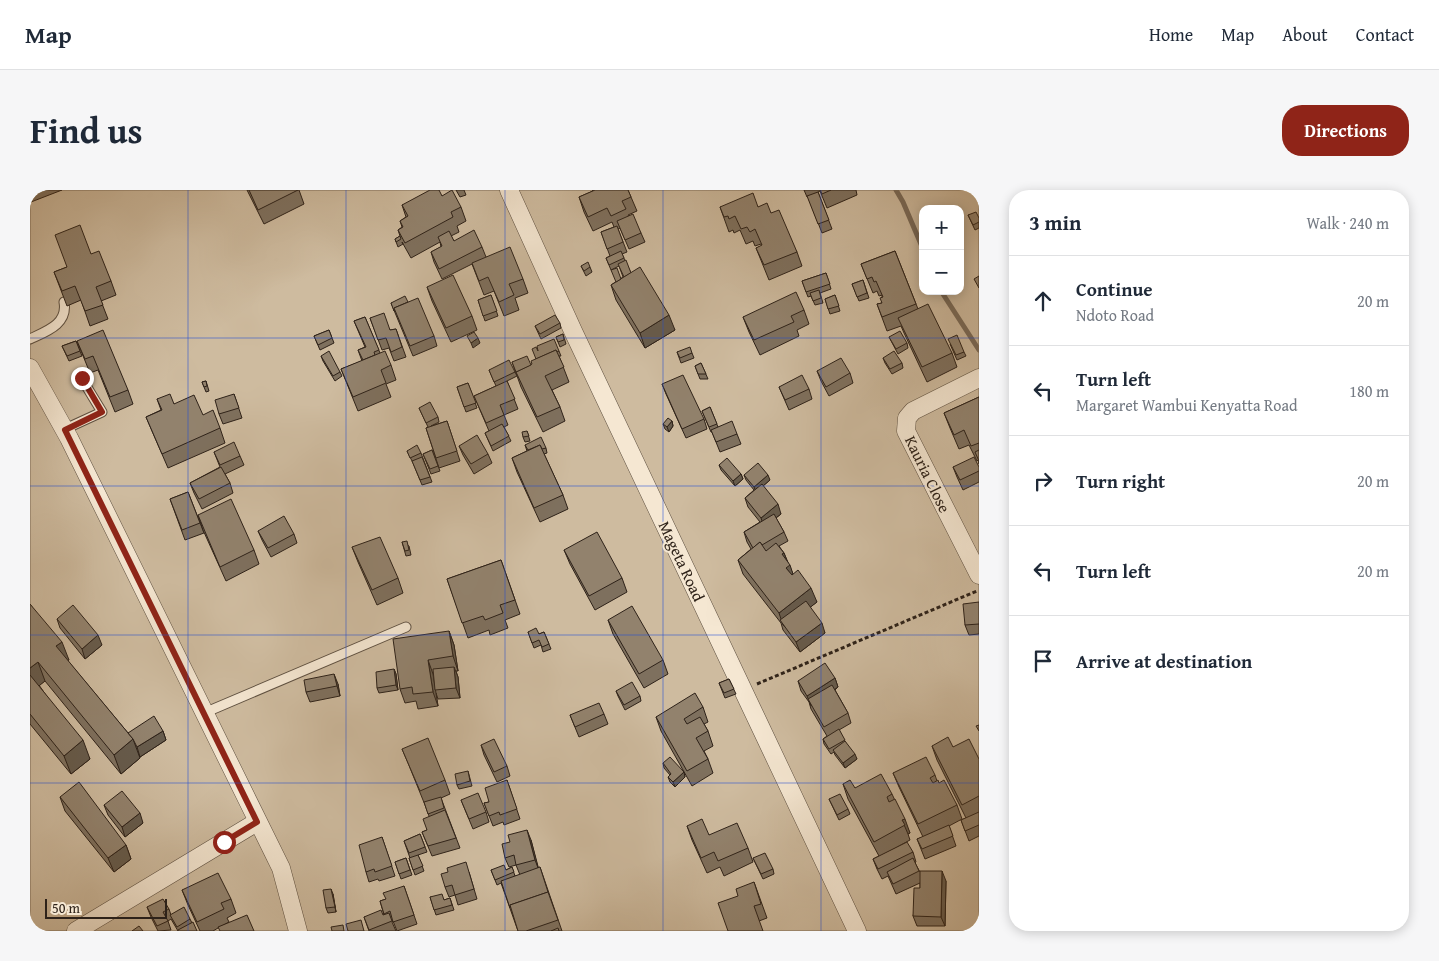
<!DOCTYPE html>
<meta charset="utf-8">
<style>
:root{--surface:#fff;--page:#f6f6f7;--text:#1f2937;--muted:#747a83;--line:#e0e1e3;--accent:#8f2418}
body{margin:0;font-family:"Gentium Book Plus",serif;background:var(--page);color:var(--text)}
.controls{position:absolute;right:15px;top:15px;display:grid;overflow:hidden;border-radius:10px;box-shadow:0 2px 12px #0003}
.controls button{width:45px;height:45px;display:grid;place-items:center;padding:0;border:0;border-bottom:1px solid var(--line);background:var(--surface);color:var(--text);font:25px sans-serif}
.scale{position:absolute;left:15px;bottom:12px;width:122px;box-sizing:border-box;padding-left:5px;border:2px solid #2e2219;border-top:0;font-size:14px;line-height:18px;white-space:nowrap;color:#2e2219;-webkit-text-stroke:4px #f5e7d2;paint-order:stroke}
.stop{position:absolute;width:15px;height:15px;margin:-11px;border:4px solid #8f2418;border-radius:50%;background:#fff}
.stop.end{background:#8f2418;border-color:#fff;box-shadow:0 1px 5px #0008}
.list{margin:0;padding:0;list-style:none}
h2{display:flex;justify-content:space-between;align-items:center;height:65px;margin:0;padding:0 20px;font-size:21px}
h2 small{font-size:16px;font-weight:400;color:var(--muted)}
.list li{display:grid;grid-template-columns:32px 1fr auto;gap:15px;align-items:center;box-sizing:border-box;height:90px;padding:0 20px;border-top:1px solid var(--line)}
.list b{display:block;font-size:19px;white-space:nowrap}
.list p{margin:0;font-size:16px;white-space:nowrap;color:var(--muted)}
.list em{font-size:16px;font-style:normal;color:var(--muted)}
.icon{flex:none;width:28px;height:28px;fill:none;stroke:currentColor;stroke-width:2;stroke-linecap:round;stroke-linejoin:round}
.map{position:relative;flex:none;width:949px;height:741px;overflow:hidden;border-radius:20px}
header{display:flex;align-items:center;gap:30px;box-sizing:border-box;height:70px;padding:0 25px;background:var(--surface);border-bottom:1px solid var(--line)}
header strong{font-size:24px}
nav{display:flex;gap:28px;margin-inline-start:auto;font-size:18px}
.intro{display:flex;align-items:center;justify-content:space-between;box-sizing:border-box;height:120px;padding:0 30px}
h1{margin:0;font-size:35px}
.button{padding:12px 22px;border-radius:20px;background:var(--accent);color:#fff;font-size:18px;font-weight:700}
main{display:flex;gap:30px;padding:0 30px}
aside{flex:1;background:var(--surface);border-radius:20px;box-shadow:0 2px 12px #0003}
.map>svg:first-child{display:block}
.green{fill:#cebb9f;stroke:#7e6e5c;fill-rule:evenodd}
.lines{fill:none;stroke-linecap:round;stroke-linejoin:round}
.stream{stroke:#7a6b59;stroke-width:5}
.service-casing{stroke:#5e5041;stroke-width:11}
.minor-casing{stroke:#5e5041;stroke-width:19}
.path{stroke:#2e2219;stroke-width:3;stroke-dasharray:4 2.5;stroke-linecap:butt}
.service{stroke:#f5e7d2;stroke-width:9}
.minor{stroke:#f5e7d2;stroke-width:18}
.wall{fill:#7e705e;stroke:#2e2219}
.shaded-wall{fill:#665b4c;stroke:#2e2219}
.building{fill:#92826d;stroke:#2e2219}
.route{stroke:#8f2418;stroke-width:6}
.grid{fill:none;stroke:#1d4ed8;stroke-width:1;stroke-opacity:0.55}
.labels{text-anchor:middle;stroke-width:4;stroke-linejoin:round;paint-order:stroke}
.street-label{font-size:16px;fill:#2e2219;stroke:#f5e7d2}
</style>
<header>
<strong>Map</strong>
<nav><a>Home</a><a>Map</a><a>About</a><a>Contact</a></nav>
</header>
<div class="intro"><h1>Find us</h1><a class="button">Directions</a></div>
<main>
<div class="map">
<svg width="949" height="741" viewBox="0 0 949 741">
<rect width="100%" height="100%" fill="#efdaba"/>
<filter id="stains"><feTurbulence type="fractalNoise" baseFrequency=".004" numOctaves="4"/><feColorMatrix values="0 0 0 0 .2 0 0 0 0 .09 0 0 0 0 .02 0 0 0 .5 -.17"/></filter>
<radialGradient id="worn" r=".72"><stop offset=".6" stop-color="#630" stop-opacity="0"/><stop offset="1" stop-color="#630" stop-opacity=".3"/></radialGradient>
<path class="green" d="M0,0H949V741H0ZM893,19H930V101H893Z"/>
<g class="lines">
<g class="stream">
<polyline points="866,0 873,12 893,59"/>
<polyline points="911,101 949,160"/>
</g>
<defs>
<g id="service">
<path d="M0,149C17,141 38,134 34,112"/>
<polyline points="35,239 72,222 52,189"/>
<polyline points="174,523 376,437"/>
</g>
<g id="minor">
<polyline points="479,0 543,141 827,741"/>
<polyline points="0,178 39,248 251,678 268,741"/>
<polyline points="949,188 883,221 877,228 876,241 949,385"/>
<polyline points="46,741 227,632"/>
</g>
</defs>
<use href="#service" class="service-casing"/>
<use href="#minor" class="minor-casing"/>
<polyline class="path" points="727,494 947,401"/>
<use href="#service" class="service"/>
<use href="#minor" class="minor"/>
</g>
<g class="wall">
<polygon points="0,0 32,0 1,12 0,10"/>
<polygon points="217,0 269,0 274,14 234,34"/>
<polygon points="426,0 434,0 436,5 430,7"/>
<polygon points="562,0 598,0 607,21 598,25 611,43 615,52 599,59 590,38 588,39 597,62 592,64 601,83 645,140 615,158 586,110 581,95 593,87 589,76 581,80 576,68 580,66 571,42 584,37 582,32 563,41 554,22 549,7 563,1"/>
<polygon points="774,0 826,0 827,5 797,18 790,1 788,2 802,39 792,43 778,7 777,7"/>
<polygon points="412,6 431,17 436,31 427,36 429,42 421,46 424,51 452,57 456,67 493,89 498,103 485,108 489,120 474,126 464,101 454,105 442,74 412,89 404,72 401,62 411,57 410,52 381,68 372,52 373,54 368,57 365,49 370,46 368,40 372,37 370,31 376,27 372,15"/>
<polygon points="690,17 728,17 741,23 767,62 772,76 739,90 726,58 732,56 731,54 725,56 723,51 716,54 710,40 704,43 703,40 699,42"/>
<polygon points="938,25 949,28 949,38 945,40"/>
<polygon points="865,61 888,119 922,163 927,177 897,192 874,143 871,136 857,141 847,114 852,113 852,105 849,106 847,101 843,103 831,74"/>
<polygon points="61,64 81,91 86,105 71,111 78,129 60,136 51,110 37,116 24,82 37,77"/>
<polygon points="551,76 560,77 562,82 556,86"/>
<polygon points="796,83 801,99 790,103 793,113 785,115 781,106 778,107 772,91"/>
<polygon points="833,90 839,108 829,111 822,94"/>
<polygon points="397,97 442,126 447,140 421,152 402,111"/>
<polygon points="461,105 468,126 455,131 448,110"/>
<polygon points="805,105 810,121 800,124 795,109"/>
<polygon points="378,112 404,146 407,156 383,166 361,113"/>
<polygon points="774,120 779,134 767,140 769,146 730,165 719,142 713,127"/>
<polygon points="335,127 350,163 361,175 366,190 356,194 361,207 328,221 311,179 332,171 328,160 335,157 324,131"/>
<polygon points="340,128 360,140 366,139 376,167 364,171 359,158 352,160"/>
<polygon points="530,133 531,138 511,149 505,136"/>
<polygon points="299,140 304,153 290,160 284,146"/>
<polygon points="533,144 536,154 530,157 526,147"/>
<polygon points="859,147 877,153 878,158 868,164"/>
<polygon points="46,151 52,166 39,171 32,156"/>
<polygon points="47,151 98,200 103,214 85,222 68,180 60,183"/>
<polygon points="920,154 934,162 936,166 927,170"/>
<polygon points="508,161 529,161 531,166 529,166 539,192 522,200 530,217 535,231 513,242 491,197 482,172 501,175 502,174 506,169"/>
<polygon points="647,162 662,163 664,168 651,173"/>
<polygon points="291,166 310,182 312,186 305,191 293,171"/>
<polygon points="853,168 872,173 873,178 862,184 855,173"/>
<polygon points="671,173 678,189 670,189 665,176"/>
<polygon points="459,180 485,182 487,186 477,191 488,219 474,225 478,235 474,237 481,251 463,261 455,243 459,241 444,206 466,196"/>
<polygon points="787,181 820,183 823,193 799,206 791,191"/>
<polygon points="176,191 179,201 176,202 172,192"/>
<polygon points="438,193 447,218 436,222 427,197"/>
<polygon points="632,194 674,229 677,239 656,248 636,204"/>
<polygon points="749,197 779,199 782,209 759,220"/>
<polygon points="204,204 212,228 193,234 189,224"/>
<polygon points="949,207 949,274 948,270 947,271 939,255 929,259 920,238 914,223"/>
<polygon points="127,209 144,214 190,238 195,253 138,278 122,241 116,227 131,220"/>
<polygon points="680,217 688,237 707,244 711,254 690,262 682,242 681,242 672,221"/>
<polygon points="389,218 408,227 409,232 401,236 417,231 430,271 409,278 396,238 398,237"/>
<polygon points="642,231 643,236 639,242 635,239 633,234"/>
<polygon points="497,241 500,251 495,252 493,247"/>
<polygon points="495,255 516,258 517,263 514,264 533,305 538,319 510,332 487,282 482,268 497,261"/>
<polygon points="429,256 458,264 462,273 444,284 433,265"/>
<polygon points="402,260 410,281 401,284 393,264"/>
<polygon points="377,261 391,263 402,292 392,295 383,273"/>
<polygon points="184,262 210,266 214,275 195,284 200,293 203,303 172,319 164,303 160,293 190,277"/>
<polygon points="689,275 711,284 713,289 705,296 691,280"/>
<polygon points="923,277 949,277 949,292 933,300 927,287"/>
<polygon points="714,285 740,290 733,296 751,324 746,328 754,342 758,351 749,356 754,363 763,384 787,412 780,417 795,443 770,462 753,440 751,433 713,384 708,370 721,359 717,352 714,342 730,332 718,317 715,308 724,300 716,290"/>
<polygon points="158,302 174,343 155,350 140,309"/>
<polygon points="168,325 224,360 229,374 196,391 173,340"/>
<polygon points="228,341 264,344 267,353 241,367 232,350"/>
<polygon points="372,352 379,356 381,365 376,366"/>
<polygon points="322,357 368,388 373,403 347,415 328,372"/>
<polygon points="534,360 592,388 597,402 565,420 540,374"/>
<polygon points="471,370 490,424 475,430 478,438 460,445 459,440 438,448 417,389"/>
<polygon points="949,412 949,444 939,445 935,435"/>
<polygon points="0,414 39,470 38,471 98,543 133,541 136,550 110,567 108,564 110,568 91,584 15,491 9,495 60,569 41,584 0,534"/>
<polygon points="27,429 72,455 55,469 30,438"/>
<polygon points="578,430 633,470 638,484 614,498 583,444"/>
<polygon points="419,441 424,455 428,481 426,481 428,487 430,508 408,509 406,503 408,516 388,519 386,511 375,513 370,499"/>
<polygon points="498,442 509,444 514,442 521,459 513,462 511,455 504,458"/>
<polygon points="364,479 366,484 368,500 349,503 347,498"/>
<polygon points="805,488 808,497 805,500 818,523 821,533 809,540 816,553 827,569 815,578 805,565 804,562 801,564 794,554 793,549 797,546 781,519 779,512 771,501 768,491"/>
<polygon points="699,489 706,504 695,508 689,493"/>
<polygon points="308,494 310,506 280,512 276,502"/>
<polygon points="586,501 610,506 611,511 595,520 588,506"/>
<polygon points="673,517 678,532 674,534 678,541 683,556 674,561 678,569 683,583 662,596 631,541 626,527"/>
<polygon points="574,524 578,534 549,547 540,525"/>
<polygon points="451,555 477,576 480,586 467,592 454,565"/>
<polygon points="902,556 923,557 949,569 949,646 939,651 931,630 936,628 907,570"/>
<polygon points="372,559 415,590 420,604 411,608 430,658 402,666 392,642 397,640 399,626 395,615 378,573"/>
<polygon points="633,573 654,582 655,587 645,597 640,592 638,587 640,585 634,578"/>
<polygon points="438,581 442,596 429,599 427,595"/>
<polygon points="863,583 905,585 907,591 927,615 932,629 919,636 926,656 895,669 887,649 893,647 869,597"/>
<polygon points="477,590 490,629 474,635 473,632 463,636 454,613 459,612"/>
<polygon points="813,594 825,598 862,604 880,643 878,644 880,650 851,666 883,662 886,672 885,673 890,682 916,691 915,736 887,736 883,726 890,698 890,693 866,704 858,686 852,689 847,679 843,669 849,666 818,609"/>
<polygon points="30,607 96,655 101,669 84,682 35,621"/>
<polygon points="799,609 818,619 820,624 809,630"/>
<polygon points="431,610 456,622 459,632 443,639"/>
<polygon points="74,615 113,633 95,647 78,625"/>
<polygon points="657,636 679,645 718,658 723,672 694,686 690,677 677,683 662,650"/>
<polygon points="390,644 397,662 388,665 394,681 385,685 379,668 380,668 374,651"/>
<polygon points="352,647 365,686 349,691 348,689 339,692 336,682"/>
<polygon points="501,650 508,678 510,677 532,741 488,741 471,693 467,695 461,680 476,680 482,677 485,686 490,685 486,675 479,677 475,668"/>
<polygon points="376,668 382,685 371,689 365,672"/>
<polygon points="723,668 743,679 744,684 733,689"/>
<polygon points="439,682 447,709 428,715 425,705 419,707 415,697"/>
<polygon points="724,692 737,728 729,731 708,706"/>
<polygon points="374,696 387,734 367,741 363,731 362,732 366,741 339,741 334,727 354,725 350,711 356,709"/>
<polygon points="152,700 201,709 206,723 197,728 199,732 188,738 183,741 170,741 158,715"/>
<polygon points="303,704 306,722 298,723 296,718"/>
<polygon points="400,707 414,710 420,708 424,720 406,725"/>
<polygon points="117,717 139,719 141,725 160,729 162,733 148,741 141,729 138,731 141,740 128,741 121,727"/>
</g>
<g class="shaded-wall">
<polygon points="639,125 645,140 615,158 610,143"/>
<polygon points="448,148 450,153 443,158 441,153"/>
<polygon points="642,231 643,236 639,242 637,237"/>
<polygon points="711,284 713,289 705,296 703,291"/>
<polygon points="738,285 740,290 726,302 724,297"/>
<polygon points="748,314 751,324 734,337 731,328"/>
<polygon points="754,363 759,376 760,375 765,390 756,378 752,364"/>
<polygon points="781,398 787,412 755,437 753,435 749,423"/>
<polygon points="792,433 795,443 770,462 766,452"/>
<polygon points="419,441 424,455 428,481 423,466"/>
<polygon points="68,445 72,455 55,469 52,459"/>
<polygon points="32,452 39,470 33,475 26,456"/>
<polygon points="398,470 403,484 408,516 403,502"/>
<polygon points="8,472 15,491 4,500 0,489 0,478"/>
<polygon points="424,477 428,487 430,508 426,498"/>
<polygon points="364,479 366,484 368,500 366,495"/>
<polygon points="304,484 308,494 310,506 307,496"/>
<polygon points="805,488 808,497 781,516 777,506"/>
<polygon points="133,541 136,550 110,567 107,557"/>
<polygon points="103,549 110,568 91,584 84,565"/>
<polygon points="53,550 60,569 41,584 34,566"/>
<polygon points="825,564 827,569 815,578 813,573"/>
<polygon points="654,582 655,587 645,597 643,592"/>
<polygon points="110,623 113,633 95,647 92,637"/>
<polygon points="875,629 880,643 878,644 872,630"/>
<polygon points="497,640 501,650 509,680 505,670"/>
<polygon points="96,655 101,669 84,682 78,668"/>
<polygon points="912,681 916,691 915,736 911,727"/>
<polygon points="301,699 303,704 306,722 305,717"/>
</g>
<g class="building">
<polygon points="219,0 268,0 228,20"/>
<polygon points="400,0 409,0 412,6 422,0 431,17 421,22 423,27 375,53 368,40 373,37 370,31 378,26 372,15"/>
<polygon points="565,0 598,0 601,7 592,11 596,19 581,26 577,18 558,27 549,7"/>
<polygon points="790,0 801,0 792,4"/>
<polygon points="788,2 799,30 788,34 777,6"/>
<polygon points="723,3 728,17 737,13 741,23 749,20 767,62 734,75 726,58 732,55 725,39 720,42 717,37 711,39 705,26 699,29 698,26 694,27 690,17"/>
<polygon points="946,22 949,28 949,32 943,35 938,25"/>
<polygon points="603,24 611,43 595,50 587,31"/>
<polygon points="50,35 61,64 69,61 81,91 66,97 73,115 55,121 45,96 32,101 24,82 37,77 25,45"/>
<polygon points="587,36 593,52 577,59 571,42"/>
<polygon points="444,40 452,57 409,79 401,62 412,56 408,47 419,41 424,51"/>
<polygon points="370,46 371,49 366,52 365,49"/>
<polygon points="480,57 493,89 479,94 484,105 469,112 458,87 449,91 442,73"/>
<polygon points="591,61 594,68 579,75 576,68"/>
<polygon points="865,61 886,114 852,127 847,114 852,113 850,108 853,107 846,91 844,92 842,87 837,89 831,74"/>
<polygon points="596,70 601,83 594,87 588,74"/>
<polygon points="558,72 560,77 554,81 551,76"/>
<polygon points="610,77 639,125 610,143 581,95"/>
<polygon points="587,78 591,89 586,92 581,80"/>
<polygon points="796,83 800,94 776,102 772,91"/>
<polygon points="423,85 442,126 416,138 397,97"/>
<polygon points="949,86 949,98 944,89"/>
<polygon points="833,90 837,103 827,107 822,94"/>
<polygon points="789,100 791,108 783,111 780,103"/>
<polygon points="766,102 774,120 761,126 764,132 724,150 713,127"/>
<polygon points="461,105 467,121 453,126 448,110"/>
<polygon points="805,105 809,116 798,119 795,109"/>
<polygon points="375,106 378,112 364,118 364,121 361,113"/>
<polygon points="388,108 404,146 380,156 364,118"/>
<polygon points="898,114 922,163 892,177 868,128"/>
<polygon points="354,123 360,140 366,139 372,157 361,162 356,148 348,150 340,128"/>
<polygon points="525,125 530,133 510,144 505,136"/>
<polygon points="335,127 349,160 344,162 345,165 333,170 328,160 336,157 324,131"/>
<polygon points="73,140 98,200 80,207 63,166 55,169 47,151"/>
<polygon points="299,140 302,148 288,155 284,146"/>
<polygon points="870,141 877,153 866,159 859,147"/>
<polygon points="444,142 448,148 441,153 437,146"/>
<polygon points="533,144 534,150 528,152 526,147"/>
<polygon points="927,145 934,162 926,165 918,149"/>
<polygon points="524,149 529,161 527,162 526,160 506,169 502,159 506,157 508,161 507,156"/>
<polygon points="46,151 50,161 37,166 32,156"/>
<polygon points="660,157 662,163 650,168 647,162"/>
<polygon points="526,160 534,177 515,186 530,217 507,227 486,182 502,174 501,171"/>
<polygon points="299,161 310,182 303,186 291,166"/>
<polygon points="355,161 361,175 351,180 356,193 323,207 311,179"/>
<polygon points="864,161 872,173 860,179 853,168"/>
<polygon points="497,166 501,175 486,182 482,172"/>
<polygon points="811,168 820,183 796,197 787,181"/>
<polygon points="479,170 485,182 464,192 459,180"/>
<polygon points="671,173 676,184 668,184 665,176"/>
<polygon points="653,185 674,229 652,239 632,194"/>
<polygon points="772,185 779,199 755,210 749,197"/>
<polygon points="176,191 177,196 174,197 172,192"/>
<polygon points="477,191 485,209 470,215 474,225 456,233 444,206"/>
<polygon points="438,193 446,213 434,217 427,197"/>
<polygon points="140,204 144,214 164,205 173,225 183,220 190,238 132,264 116,227 132,220 127,209"/>
<polygon points="204,204 209,218 189,224 185,210"/>
<polygon points="949,207 949,253 941,256 934,240 924,245 914,223"/>
<polygon points="400,212 408,227 396,233 389,218"/>
<polygon points="680,217 687,234 679,237 672,221"/>
<polygon points="638,228 642,231 637,237 633,234"/>
<polygon points="417,231 427,261 406,268 396,238"/>
<polygon points="702,231 707,244 686,252 681,240"/>
<polygon points="472,234 479,246 461,256 455,243"/>
<polygon points="497,241 499,246 493,247 492,242"/>
<polygon points="447,245 458,264 441,274 429,256"/>
<polygon points="511,247 516,258 512,259 510,255 498,260 495,255"/>
<polygon points="204,252 210,266 190,275 184,262"/>
<polygon points="387,255 391,263 380,268 377,261"/>
<polygon points="510,255 533,305 504,318 482,268"/>
<polygon points="402,260 408,276 400,279 393,264"/>
<polygon points="949,260 949,271 945,262"/>
<polygon points="392,267 400,287 390,290 382,271"/>
<polygon points="944,267 949,277 949,281 930,290 923,277"/>
<polygon points="697,268 711,284 703,291 689,275"/>
<polygon points="728,273 738,285 724,297 714,285"/>
<polygon points="191,277 200,293 169,309 160,293"/>
<polygon points="732,294 748,314 731,328 715,308"/>
<polygon points="158,302 170,333 152,340 140,309"/>
<polygon points="201,309 224,360 190,377 168,325"/>
<polygon points="744,324 754,342 732,355 730,352 723,358 714,342"/>
<polygon points="254,326 264,344 238,358 228,341"/>
<polygon points="567,342 592,388 559,406 534,360"/>
<polygon points="350,347 368,388 342,400 322,357"/>
<polygon points="377,351 379,360 375,361 372,352"/>
<polygon points="730,352 736,361 746,353 754,363 752,364 760,375 756,378 762,385 768,380 781,398 749,423 708,370"/>
<polygon points="471,370 485,410 470,415 473,423 455,430 453,426 432,433 417,389"/>
<polygon points="776,411 792,433 766,452 750,430"/>
<polygon points="949,412 949,434 935,435 933,414"/>
<polygon points="0,414 32,452 26,456 103,549 84,565 8,472 0,478"/>
<polygon points="43,415 68,445 52,459 27,429"/>
<polygon points="602,416 633,470 609,484 578,430"/>
<polygon points="506,438 509,444 514,442 519,454 512,457 509,450 502,453 498,442"/>
<polygon points="419,441 423,466 398,470 403,502 383,504 382,497 370,499 363,449"/>
<polygon points="795,473 805,488 777,506 768,491"/>
<polygon points="424,477 426,498 405,500 403,479"/>
<polygon points="364,479 366,495 347,498 346,482"/>
<polygon points="304,484 307,496 276,502 274,490"/>
<polygon points="0,485 53,550 34,566 0,524"/>
<polygon points="699,489 704,499 694,503 689,493"/>
<polygon points="602,492 610,506 594,515 586,501"/>
<polygon points="802,495 818,523 794,537 778,509"/>
<polygon points="665,503 673,517 654,529 657,534 670,527 678,541 666,548 678,569 657,581 626,527"/>
<polygon points="569,513 574,524 545,537 540,525"/>
<polygon points="124,526 133,541 107,557 103,549 98,543"/>
<polygon points="949,535 949,541 946,536"/>
<polygon points="809,539 815,550 799,559 793,549"/>
<polygon points="918,547 923,557 939,549 949,569 949,606 932,615 902,556"/>
<polygon points="398,548 415,590 390,601 372,559"/>
<polygon points="464,549 477,576 464,582 451,555"/>
<polygon points="815,551 825,564 813,573 803,560"/>
<polygon points="640,567 654,582 643,592 638,587 641,584 633,573"/>
<polygon points="896,567 905,585 900,588 903,593 908,590 909,593 914,590 927,615 888,634 863,583"/>
<polygon points="438,581 440,591 427,595 425,584"/>
<polygon points="851,584 862,604 857,607 859,612 865,609 875,629 872,630 875,635 844,652 813,594 820,590 825,598"/>
<polygon points="477,590 487,619 470,625 469,622 459,626 454,613 459,612 455,598"/>
<polygon points="49,592 96,655 78,668 30,607"/>
<polygon points="92,601 110,623 92,637 74,615"/>
<polygon points="448,603 456,622 439,629 431,610"/>
<polygon points="810,604 818,619 807,625 799,609"/>
<polygon points="411,607 414,618 398,624 394,612"/>
<polygon points="415,620 426,648 398,656 392,642 397,640 393,629"/>
<polygon points="949,622 949,635 935,641 931,630"/>
<polygon points="672,629 679,645 707,633 718,658 688,671 684,662 671,668 657,636"/>
<polygon points="919,635 923,646 892,659 887,649"/>
<polygon points="497,640 505,670 486,675 484,665 475,668 472,654 480,652 478,645"/>
<polygon points="390,644 395,657 379,663 374,651"/>
<polygon points="352,647 362,676 345,682 344,679 336,682 329,655"/>
<polygon points="877,652 883,662 848,679 843,669"/>
<polygon points="735,663 743,679 731,684 723,668"/>
<polygon points="388,665 393,676 383,680 379,668"/>
<polygon points="376,668 380,680 369,684 365,672"/>
<polygon points="883,668 889,681 863,694 857,682"/>
<polygon points="436,672 444,699 425,705 422,695 415,697 411,684 418,682 417,678"/>
<polygon points="474,675 476,680 482,677 484,682 465,690 461,680"/>
<polygon points="510,677 518,702 480,715 480,718 471,691"/>
<polygon points="890,681 912,681 911,727 883,726 884,698 890,698"/>
<polygon points="188,683 201,709 191,713 194,719 167,732 152,700"/>
<polygon points="724,692 731,714 724,716 733,741 698,741 688,713 708,706 706,699"/>
<polygon points="374,696 384,725 363,732 360,721 354,724 350,711 356,709 353,703"/>
<polygon points="301,699 305,717 296,718 293,700"/>
<polygon points="518,702 528,730 496,741 488,741 480,715"/>
<polygon points="412,704 414,710 420,708 422,715 404,720 400,707"/>
<polygon points="133,709 139,719 133,722 138,731 127,736 117,717"/>
<polygon points="154,717 160,729 147,737 140,725"/>
<polygon points="351,720 353,725 359,723 362,731 339,740 334,727"/>
<polygon points="217,725 224,741 190,741 188,737"/>
<polygon points="331,730 334,741 318,741 316,734"/>
<polygon points="163,732 167,741 148,741 148,740"/>
<polygon points="313,735 314,741 302,741 301,737"/>
<polygon points="109,736 113,741 102,741"/>
<polygon points="528,738 529,741 521,741"/>
</g>
<g class="lines">
<polyline class="route" points="52,188 72,222 35,240 227,632 194,652"/>
</g>
<path class="grid" d="M158,0V741M316,0V741M475,0V741M633,0V741M791,0V741M0,148H949M0,296H949M0,445H949M0,593H949"/>
<g class="labels">
<g class="street-label">
<text transform="translate(898 284) rotate(64)" y="6">Kauria Close</text>
<text transform="translate(652 371) rotate(65)" y="6">Mageta Road</text>
</g>
</g>
<rect width="100%" height="100%" filter="url(#stains)"/>
<rect width="100%" height="100%" fill="url(#worn)"/>
</svg>
<div class="controls">
<button>+</button>
<button>−</button>
</div>
<div class="scale">50 m</div>
<div class="stop" style="left:194px;top:652px"></div>
<div class="stop end" style="left:52px;top:188px"></div>
</div>
<aside>
<h2>3 min<small>Walk · 240 m</small></h2>
<ul class="list">
<li><svg class="icon" aria-label="ahead" viewBox="0 0 24 24"><path d="M12 20V5M6 11l6-6 6 6"/></svg><div><b>Continue</b><p>Ndoto Road</p></div><em>20 m</em></li>
<li><svg class="icon" aria-label="left" viewBox="0 0 24 24"><path d="M17 20v-9H6M10 6l-5 5 5 5"/></svg><div><b>Turn left</b><p>Margaret Wambui Kenyatta Road</p></div><em>180 m</em></li>
<li><svg class="icon" aria-label="right" viewBox="0 0 24 24"><path d="M7 20v-9h11M14 6l5 5-5 5"/></svg><div><b>Turn right</b></div><em>20 m</em></li>
<li><svg class="icon" aria-label="left" viewBox="0 0 24 24"><path d="M17 20v-9H6M10 6l-5 5 5 5"/></svg><div><b>Turn left</b></div><em>20 m</em></li>
<li><svg class="icon" aria-label="arrive" viewBox="0 0 24 24"><path d="M6 21V4h12l-3 4 3 4H6"/></svg><div><b>Arrive at destination</b></div></li>
</ul>
</aside>
</main>
